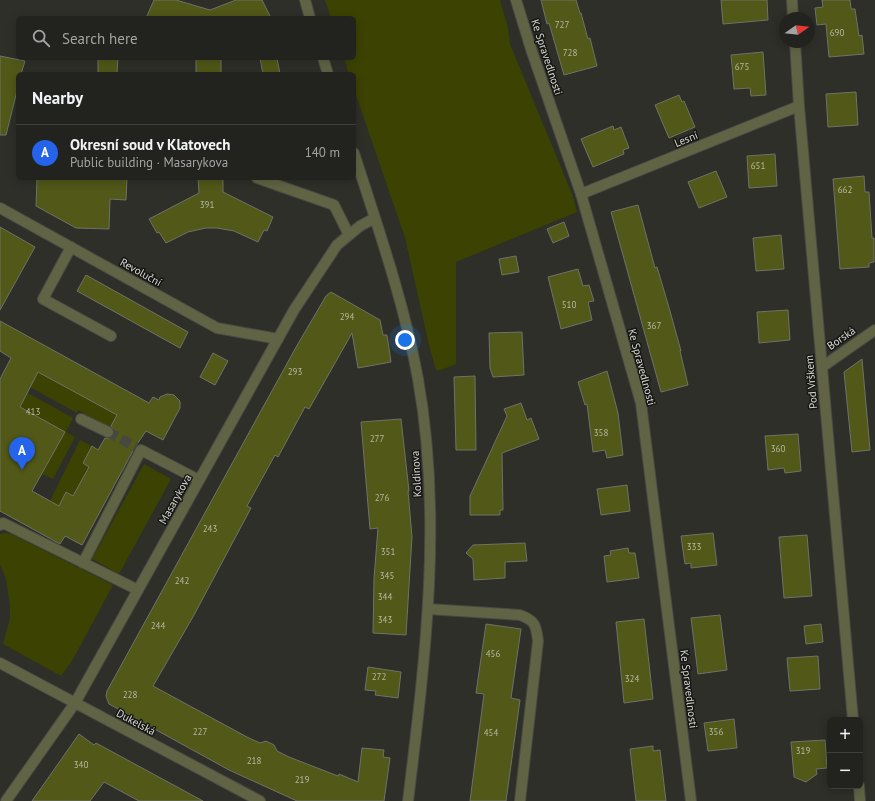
<!DOCTYPE html>
<meta charset="utf-8">
<style>
:root{--surface:#22231e;--page:#2e2f2b;--text:#f1f3f6;--muted:#a2a4a4;--line:#3f403c;--accent:#2563eb}
body{margin:0;font-family:"PT Sans",sans-serif;background:var(--page);color:var(--text)}
.controls{position:absolute;right:12px;bottom:12px;display:grid;overflow:hidden;border-radius:6px;box-shadow:0 2px 10px #0003}
.controls button{width:36px;height:36px;display:grid;place-items:center;padding:0;border:0;border-bottom:1px solid var(--line);background:var(--surface);color:var(--text);font:20px sans-serif}
.compass{position:absolute;left:779px;top:12px;width:36px;height:36px;border-radius:50%;background:var(--surface);box-shadow:0 2px 10px #0003;rotate:76deg}
.you{position:absolute;left:405px;top:340px;width:14px;height:14px;margin:-10px;border:3px solid #fff;border-radius:50%;background:#1a73e8;box-shadow:0 0 0 6px #1a73e833}
.badge{display:grid;place-items:center;width:26px;height:26px;border-radius:50%;background:var(--accent);color:#fff;font-size:13px;font-weight:700}
.pin{position:absolute;translate:-50% -33px;filter:drop-shadow(0 1px 2px #0008)}
.pin::after{content:'';position:absolute;top:21px;width:14px;height:12px;background:inherit;clip-path:polygon(0 0,100% 0,50% 100%)}
.list{margin:0;padding:0;list-style:none}
h2{display:flex;justify-content:space-between;align-items:center;height:52px;margin:0;padding:0 16px;font-size:17px}
h2 small{font-size:13px;font-weight:400;color:var(--muted)}
.list li{display:grid;grid-template-columns:26px 1fr auto;gap:12px;align-items:center;box-sizing:border-box;height:56px;padding:0 16px;border-top:1px solid var(--line)}
.list b{display:block;font-size:15px;white-space:nowrap}
.list p{margin:0;font-size:13px;white-space:nowrap;color:var(--muted)}
.list em{font-size:13px;font-style:normal;color:var(--muted)}
.icon{flex:none;width:22px;height:22px;fill:none;stroke:currentColor;stroke-width:2;stroke-linecap:round;stroke-linejoin:round}
.map{position:relative;flex:none;width:875px;height:801px;overflow:hidden}
.search{position:absolute;background:var(--surface);box-shadow:0 2px 10px #0003;left:16px;top:16px;width:340px;height:44px;display:flex;align-items:center;gap:10px;box-sizing:border-box;padding:0 14px;border-radius:6px;color:var(--muted);font-size:15px}
.panel{position:absolute;background:var(--surface);box-shadow:0 2px 10px #0003;left:16px;top:72px;width:340px;height:108px;border-radius:6px}
.map>svg:first-child{display:block}
.green{fill:#3c4201}
.building{fill:#515818;stroke:#707269;fill-rule:evenodd}
.lines{fill:none;stroke-linecap:round;stroke-linejoin:round}
.minor-tunnel{stroke:#484842;stroke-width:10;stroke-dasharray:10 5;stroke-linecap:butt}
.minor-casing{stroke:#494a44;stroke-width:12}
.minor{stroke:#606445;stroke-width:10}
.labels{text-anchor:middle;stroke-width:3;stroke-linejoin:round;paint-order:stroke}
.number-label{font-size:9px;fill:#b6b9a5}
.street-label{font-size:11px;fill:#d8d9d4;stroke:#161713}
</style>
<div class="map">
<svg width="875" height="801" viewBox="0 0 875 801">
<rect width="100%" height="100%" fill="#2e2f28"/>
<g class="green">
<polygon points="325,0 500,0 508,28 510,44 572,194 577,212 456,262 456,364 441,370 436,370 429,345 405,238 354,89 354,74 349,74 344,58 354,58 354,18 331,18"/>
<polygon points="38,372 117,415 110,428 78,410 77,413 30,387"/>
<polygon points="28,393 73,418 66,432 75,437 53,479 42,474 65,432 20,407"/>
<polygon points="80,440 92,446 83,463 89,467 73,496 66,492 59,506 50,501"/>
<polygon points="144,464 171,479 119,574 92,559"/>
<polygon points="5,533 11,534 113,585 72,661 61,676 3,644 10,618 10,605 6,579 0,564 0,534"/>
</g>
<g class="building">
<polygon points="154,0 176,0 210,10 236,0 262,0 271,18 146,18"/>
<polygon points="541,0 576,0 580,13 581,13 588,39 590,38 597,66 564,75 549,23 547,24"/>
<polygon points="721,0 767,0 768,20 723,24"/>
<polygon points="822,0 850,0 851,9 855,9 859,36 862,35 864,54 829,57 826,24 817,25 815,8 823,7"/>
<polygon points="763,52 766,95 751,96 750,88 734,89 731,55"/>
<polygon points="0,56 25,61 21,74 18,74 18,87 6,135 0,135"/>
<polygon points="98,58 118,58 117,74 98,74"/>
<rect x="196" y="58" width="25" height="16"/>
<polygon points="260,58 277,58 280,74 263,74"/>
<polygon points="856,92 858,125 828,127 826,94"/>
<polygon points="679,95 682,102 684,101 695,127 669,138 655,105"/>
<polygon points="613,126 614,130 621,127 629,148 623,150 624,154 593,167 581,139"/>
<polygon points="775,154 777,186 749,188 747,156"/>
<polygon points="716,171 727,197 699,208 688,182"/>
<polygon points="864,176 865,192 869,192 872,238 874,238 874,262 869,263 869,267 840,269 833,179"/>
<polygon points="37,178 127,178 126,200 110,199 109,229 76,228 36,206"/>
<polygon points="198,178 223,178 223,192 273,217 267,231 264,230 258,242 234,231 217,228 206,228 188,232 166,243 159,232 157,233 149,219 199,193"/>
<polygon points="638,205 655,268 657,267 670,311 681,351 680,351 688,385 661,392 611,212"/>
<polygon points="564,222 569,236 553,243 547,229"/>
<polygon points="0,227 35,247 0,310"/>
<polygon points="781,235 784,269 756,271 753,238"/>
<polygon points="516,256 519,272 502,275 499,259"/>
<polygon points="578,269 583,286 589,285 594,301 588,302 592,320 561,329 548,277"/>
<polygon points="86,275 188,332 180,348 77,291"/>
<polygon points="331,292 380,320 383,335 387,335 391,362 358,368 352,333 309,409 305,407 278,457 275,455 247,506 251,508 194,615 153,686 247,737 260,743 266,741 274,745 277,751 289,757 338,776 339,774 358,782 362,748 384,750 383,757 390,758 384,801 297,801 229,770 109,704 106,696 107,691 295,349 326,296"/>
<polygon points="788,310 790,340 759,343 757,312"/>
<path d="M0,321L149,403L153,397L159,400L160,397L167,394L174,395L180,401V408L163,440L146,431L135,447L82,545L65,536L60,544L0,511V379L11,358L0,351ZM38,372L117,415L111,426L114,431V435L109,438H105L98,450L92,446L83,463L89,467L73,496L66,492L59,506L32,491L65,432L20,407Z"/>
<polygon points="522,332 524,375 493,377 490,368 489,333"/>
<polygon points="213,353 228,361 215,385 200,377"/>
<polygon points="862,359 870,450 852,452 844,372"/>
<polygon points="607,371 618,413 623,455 607,458 605,450 593,452 587,404 585,405 578,382"/>
<polygon points="475,376 476,450 456,450 454,377"/>
<polygon points="521,403 527,420 531,418 539,439 502,453 503,510 500,510 500,515 470,515 470,496 507,416 504,409"/>
<polygon points="401,419 409,491 408,491 412,537 406,635 373,633 374,578 378,528 370,529 361,422"/>
<polygon points="798,434 801,471 785,473 784,468 768,470 765,436"/>
<polygon points="627,485 630,511 601,515 597,489"/>
<polygon points="713,533 717,565 691,568 691,563 685,564 681,536"/>
<polygon points="807,535 812,596 784,598 779,537"/>
<polygon points="525,543 527,561 505,562 505,578 474,580 473,559 466,553 473,545"/>
<polygon points="628,548 629,553 635,553 639,578 607,582 604,556 611,555 610,551"/>
<polygon points="720,615 727,670 698,674 691,618"/>
<polygon points="644,619 653,699 624,703 616,622"/>
<polygon points="486,624 521,629 511,698 520,700 506,801 470,801 484,694 476,693"/>
<polygon points="821,624 823,642 806,644 804,626"/>
<polygon points="818,656 820,689 790,691 787,658"/>
<polygon points="368,667 401,672 398,698 375,695 376,691 365,690"/>
<polygon points="734,719 737,748 708,751 704,723"/>
<polygon points="79,734 94,745 96,743 203,801 139,801 104,782 90,801 32,801"/>
<polygon points="825,740 827,768 816,769 817,774 806,782 794,777 791,742"/>
<polygon points="653,746 653,751 660,750 666,801 636,801 630,749"/>
</g>
<g class="lines">
<polyline class="minor-tunnel" points="108,432 136,447"/>
<defs>
<g id="minor">
<polyline points="305,0 310,18"/>
<polyline points="516,0 531,49 581,194 641,403 691,801"/>
<polyline points="792,0 793,18"/>
<polyline points="795,42 799,106 853,720"/>
<polyline points="323,58 328,74"/>
<path d="M354,153C378,228 404,302 418,379C443,519 425,661 408,801"/>
<polyline points="257,178 334,205 349,235"/>
<polyline points="581,194 799,106"/>
<polyline points="0,208 217,328 278,339"/>
<polyline points="71,247 43,299 111,336"/>
<polyline points="822,367 875,330"/>
<polyline points="81,419 108,432"/>
<polyline points="0,525 3,523 138,590"/>
<polyline points="83,563 141,450 199,480"/>
<path d="M428,609L520,615C536,621 536,626 538,641L520,801"/>
<polyline points="0,663 260,801"/>
<polyline points="859,786 860,801"/>
<polyline points="6,801 75,703 294,310 337,245 360,226 375,218"/>
</g>
</defs>
<use href="#minor" class="minor-casing"/>
<use href="#minor" class="minor"/>
</g>
<g class="labels">
<g class="number-label">
<text x="562" y="28">727</text>
<text x="837" y="36">690</text>
<text x="570" y="56">728</text>
<text x="742" y="70">675</text>
<text x="758" y="169">651</text>
<text x="845" y="193">662</text>
<text x="207" y="208">391</text>
<text x="569" y="308">510</text>
<text x="347" y="320">294</text>
<text x="654" y="329">367</text>
<text x="295" y="375">293</text>
<text x="33" y="415">413</text>
<text x="601" y="436">358</text>
<text x="377" y="442">277</text>
<text x="778" y="452">360</text>
<text x="382" y="501">276</text>
<text x="210" y="532">243</text>
<text x="694" y="550">333</text>
<text x="388" y="555">351</text>
<text x="387" y="579">345</text>
<text x="182" y="584">242</text>
<text x="385" y="600">344</text>
<text x="385" y="623">343</text>
<text x="158" y="629">244</text>
<text x="493" y="657">456</text>
<text x="379" y="680">272</text>
<text x="632" y="682">324</text>
<text x="130" y="698">228</text>
<text x="200" y="735">227</text>
<text x="716" y="735">356</text>
<text x="491" y="736">454</text>
<text x="803" y="754">319</text>
<text x="254" y="764">218</text>
<text x="81" y="768">340</text>
<text x="302" y="783">219</text>
</g>
<g class="street-label">
<text transform="translate(547 57) rotate(72)" y="4">Ke Spravedlnosti</text>
<text transform="translate(686 139) rotate(-22)" y="4">Lesní</text>
<text transform="translate(141 272) rotate(29)" y="4">Revoluční</text>
<text transform="translate(841 338) rotate(-35)" y="4">Borská</text>
<text transform="translate(642 367) rotate(75)" y="4">Ke Spravedlnosti</text>
<text transform="translate(811 382) rotate(-95)" y="4">Pod Vrškem</text>
<text transform="translate(416 474) rotate(-93)" y="4">Koldinova</text>
<text transform="translate(175 499) rotate(-61)" y="4">Masarykova</text>
<text transform="translate(689 689) rotate(83)" y="4">Ke Spravedlnosti</text>
<text transform="translate(136 722) rotate(28)" y="4">Dukelská</text>
</g>
</g>
</svg>
<div class="controls">
<button>+</button>
<button>−</button>
</div>
<svg class="compass" viewBox="-18 -18 36 36"><path d="M0-13l5 13h-10z" fill="#e53935"/><path d="M0 13l5-13h-10z" fill="#a2a4a4"/></svg>
<div class="you"></div>
<div class="pin badge" style="left:22px;top:470px">A</div>
<div class="search"><svg class="icon" aria-label="search" viewBox="0 0 24 24"><circle cx="10" cy="10" r="6"/><path d="M15 15l6 6"/></svg>Search here</div>
<section class="panel">
<h2>Nearby<small></small></h2>
<ul class="list">
<li><span class="badge">A</span><div><b>Okresní soud v Klatovech</b><p>Public building · Masarykova</p></div><em>140 m</em></li>
</ul>
</section>
</div>
